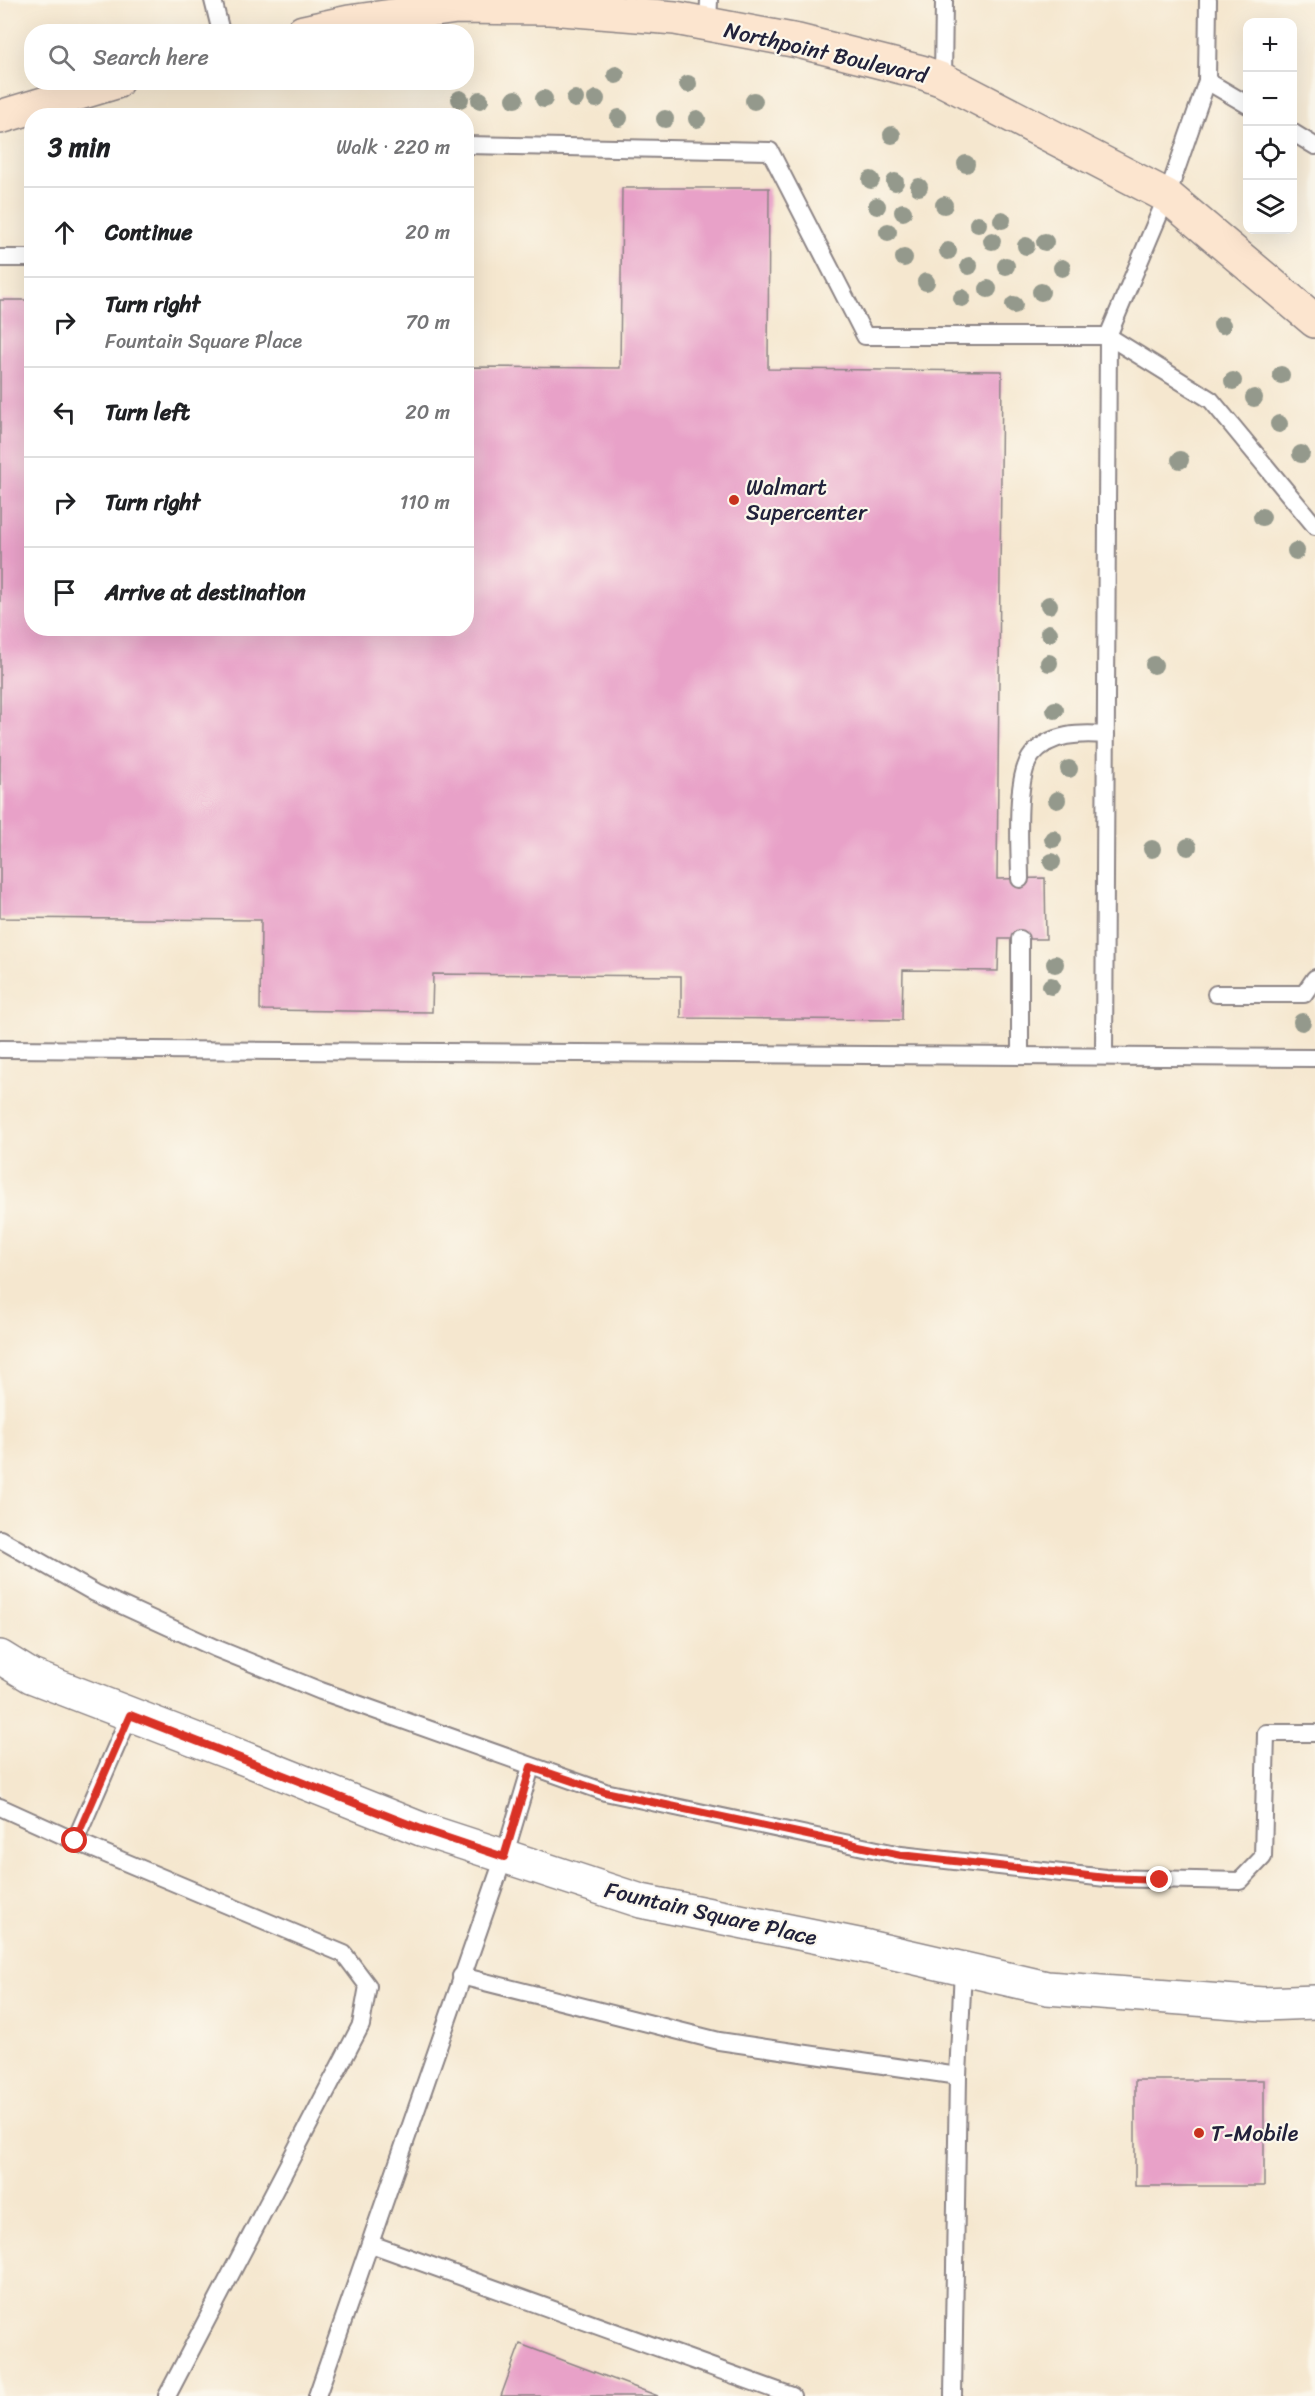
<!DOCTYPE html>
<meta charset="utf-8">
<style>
:root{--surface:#fff;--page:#f6f6f6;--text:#202124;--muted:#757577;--line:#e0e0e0}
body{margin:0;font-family:Sriracha,sans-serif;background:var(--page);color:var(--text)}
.controls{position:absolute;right:18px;top:18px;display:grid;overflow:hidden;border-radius:12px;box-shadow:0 6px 24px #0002}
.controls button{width:54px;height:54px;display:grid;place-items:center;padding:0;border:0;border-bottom:2px solid var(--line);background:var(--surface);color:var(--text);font:30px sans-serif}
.stop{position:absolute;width:18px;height:18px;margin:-14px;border:4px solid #d93025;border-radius:50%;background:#fff}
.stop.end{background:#d93025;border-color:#fff;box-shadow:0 2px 6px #0008}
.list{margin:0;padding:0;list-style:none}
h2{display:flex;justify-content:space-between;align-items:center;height:78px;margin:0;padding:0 24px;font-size:26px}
h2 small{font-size:20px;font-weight:400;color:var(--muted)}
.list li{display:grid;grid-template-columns:39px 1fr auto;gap:18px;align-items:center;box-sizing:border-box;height:90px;padding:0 24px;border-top:2px solid var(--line)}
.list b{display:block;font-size:22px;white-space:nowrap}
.list p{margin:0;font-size:20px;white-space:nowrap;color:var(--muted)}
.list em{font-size:20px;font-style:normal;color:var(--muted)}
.icon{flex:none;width:33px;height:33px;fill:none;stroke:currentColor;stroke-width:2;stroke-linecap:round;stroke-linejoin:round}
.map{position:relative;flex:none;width:1315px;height:2396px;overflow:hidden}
.search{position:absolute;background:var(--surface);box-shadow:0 6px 24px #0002;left:24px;top:24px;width:450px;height:66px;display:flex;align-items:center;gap:15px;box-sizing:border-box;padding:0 21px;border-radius:24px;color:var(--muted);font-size:22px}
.panel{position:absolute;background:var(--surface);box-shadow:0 6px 24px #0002;left:24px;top:108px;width:450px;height:528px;border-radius:24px}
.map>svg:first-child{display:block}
.building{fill:#e8a1c8}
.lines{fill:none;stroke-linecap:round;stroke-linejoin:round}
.service-casing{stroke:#8c8485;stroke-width:20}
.tertiary-casing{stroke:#8c8485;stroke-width:36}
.secondary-casing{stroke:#8c8485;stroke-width:36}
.service{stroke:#fff;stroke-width:16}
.tertiary{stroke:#fff;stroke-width:33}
.secondary{stroke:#fce5cf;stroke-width:33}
.tree{fill:#94998c}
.route{stroke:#d93025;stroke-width:8}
.poi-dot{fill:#c8321e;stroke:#fbf7ec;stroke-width:2}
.labels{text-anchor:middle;stroke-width:4.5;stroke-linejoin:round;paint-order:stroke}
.street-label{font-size:22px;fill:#22223b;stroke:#fbf7ec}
.poi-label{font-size:22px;fill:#22223b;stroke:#fbf7ec;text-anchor:start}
</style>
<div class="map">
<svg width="1315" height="2396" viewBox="0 0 1315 2396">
<rect width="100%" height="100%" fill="#fbf7ec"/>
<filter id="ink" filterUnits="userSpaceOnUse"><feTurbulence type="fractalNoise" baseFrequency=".0167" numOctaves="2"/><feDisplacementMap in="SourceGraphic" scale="12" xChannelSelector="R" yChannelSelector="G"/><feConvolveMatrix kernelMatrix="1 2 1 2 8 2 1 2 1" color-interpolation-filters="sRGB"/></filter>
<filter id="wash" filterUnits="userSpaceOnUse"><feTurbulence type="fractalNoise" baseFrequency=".008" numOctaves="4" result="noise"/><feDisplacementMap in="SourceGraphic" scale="24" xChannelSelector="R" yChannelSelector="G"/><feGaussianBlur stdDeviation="1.35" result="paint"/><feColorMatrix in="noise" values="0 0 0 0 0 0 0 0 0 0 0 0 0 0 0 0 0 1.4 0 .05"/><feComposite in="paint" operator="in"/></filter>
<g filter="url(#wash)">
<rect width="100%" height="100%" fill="#f5e7cf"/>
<g id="blocks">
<g class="building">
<polygon points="622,188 769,188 768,369 1002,371 997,879 1045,878 1046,939 999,939 998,971 903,970 902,1020 681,1018 681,976 433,974 432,1012 260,1010 261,920 0,918 0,300 32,300 32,628 466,628 466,367 620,368"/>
<rect x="1135" y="2080" width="129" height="106"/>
<polygon points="520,2344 658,2396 501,2396"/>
</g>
</g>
</g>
<g filter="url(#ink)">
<use href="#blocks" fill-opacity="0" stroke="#8c8485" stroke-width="1.5"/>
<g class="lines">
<defs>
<g id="service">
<polyline points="213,0 221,32"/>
<polyline points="708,24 709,0"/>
<polyline points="943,80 944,0"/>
<polyline points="1207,81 1248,105"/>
<polyline points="1292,132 1315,146"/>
<polyline points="466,145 770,151 865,336 1108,336 1211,400 1315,526"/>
<polyline points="0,258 32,258"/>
<path d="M1020,879C1020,849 1014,777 1032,755C1050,733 1081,733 1106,735"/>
<polyline points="1020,939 1020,1056"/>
<polyline points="1216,994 1304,994 1315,978"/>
<polyline points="0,1049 1315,1058"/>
<polyline points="1104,1056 1108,336 1167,196 1207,81 1208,0"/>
<polyline points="0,1539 95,1593 215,1648 321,1691 605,1792 901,1855 1106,1878 1240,1881 1263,1857 1266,1733 1315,1733"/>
<polyline points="0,1807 75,1841 130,1715"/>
<polyline points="75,1841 344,1954 368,1986 361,2025 167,2396"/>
<polyline points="461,1976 719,2041 958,2076 953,2396"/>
<polyline points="958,2076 963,1969"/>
<polyline points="371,2244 792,2396"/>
<polyline points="317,2396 504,1857 531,1767"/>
</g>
<polyline id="tertiary" points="0,1657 31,1676 231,1753 421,1829 641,1901 868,1947 1047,1988 1263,2004 1315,2002"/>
<g id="secondary">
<polyline points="303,32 349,22 457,7 550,8 675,18 798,41 921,72 943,80 1167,196 1315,321"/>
<polyline points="0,117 116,82"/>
</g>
</defs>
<use href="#service" class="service-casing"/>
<use href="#tertiary" class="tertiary-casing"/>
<use href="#secondary" class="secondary-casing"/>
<use href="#service" class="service"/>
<use href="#tertiary" class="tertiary"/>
<use href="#secondary" class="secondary"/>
</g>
<g class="tree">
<circle cx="616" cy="75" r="9"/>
<circle cx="688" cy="84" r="9"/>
<circle cx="460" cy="99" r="9"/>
<circle cx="515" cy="99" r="9"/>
<circle cx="544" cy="99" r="9"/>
<circle cx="575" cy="99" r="9"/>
<circle cx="596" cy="99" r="9"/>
<circle cx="480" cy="100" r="9"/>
<circle cx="754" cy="101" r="9"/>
<circle cx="619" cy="118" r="9"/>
<circle cx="665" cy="119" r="9"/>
<circle cx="697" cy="119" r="9"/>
<circle cx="892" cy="135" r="9"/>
<circle cx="966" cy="164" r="9"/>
<circle cx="871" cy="180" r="9"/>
<circle cx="895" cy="182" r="9"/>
<circle cx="919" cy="187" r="9"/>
<circle cx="944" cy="205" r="9"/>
<circle cx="877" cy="206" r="9"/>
<circle cx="903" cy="212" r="9"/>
<circle cx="1002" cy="220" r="9"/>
<circle cx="978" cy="224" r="9"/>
<circle cx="888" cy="232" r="9"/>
<circle cx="992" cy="241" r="9"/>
<circle cx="1045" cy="242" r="9"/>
<circle cx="1026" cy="246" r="9"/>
<circle cx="948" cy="251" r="9"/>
<circle cx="904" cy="258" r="9"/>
<circle cx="969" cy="266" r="9"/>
<circle cx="1006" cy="266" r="9"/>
<circle cx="1062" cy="268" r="9"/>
<circle cx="926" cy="282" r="9"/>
<circle cx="988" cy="289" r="9"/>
<circle cx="1041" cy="292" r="9"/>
<circle cx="962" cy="298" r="9"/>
<circle cx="1014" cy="305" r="9"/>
<circle cx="1222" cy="325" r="9"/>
<circle cx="1281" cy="375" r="9"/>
<circle cx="1233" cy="381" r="9"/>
<circle cx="1254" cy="398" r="9"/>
<circle cx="1279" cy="424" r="9"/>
<circle cx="1301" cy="454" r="9"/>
<circle cx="1180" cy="460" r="9"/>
<circle cx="1262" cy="517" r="9"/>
<circle cx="1296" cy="551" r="9"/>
<circle cx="1049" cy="605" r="9"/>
<circle cx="1049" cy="633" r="9"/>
<circle cx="1049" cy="663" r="9"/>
<circle cx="1154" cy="665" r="9"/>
<circle cx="1055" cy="710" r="9"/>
<circle cx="1069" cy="769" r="9"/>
<circle cx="1057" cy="800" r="9"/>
<circle cx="1053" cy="839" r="9"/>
<circle cx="1188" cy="847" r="9"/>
<circle cx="1152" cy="849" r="9"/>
<circle cx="1052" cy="862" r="9"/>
<circle cx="1055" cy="964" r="9"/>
<circle cx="1051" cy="986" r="9"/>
<circle cx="1302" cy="1022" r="9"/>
</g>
</g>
<g class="lines" filter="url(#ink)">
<polyline class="route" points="75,1841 130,1715 421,1829 504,1857 531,1767 605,1792 901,1855 1106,1878 1160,1880"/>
</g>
<g class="poi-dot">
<circle cx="734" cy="500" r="6"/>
<circle cx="1199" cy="2133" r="6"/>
</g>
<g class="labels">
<g class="street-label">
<text transform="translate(826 52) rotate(13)" y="8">Northpoint Boulevard</text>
<text transform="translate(711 1913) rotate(13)" y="8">Fountain Square Place</text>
</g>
<g class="poi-label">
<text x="746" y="495">Walmart<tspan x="746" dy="25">Supercenter</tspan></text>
<text x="1211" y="2141">T-Mobile</text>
</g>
</g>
</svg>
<div class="controls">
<button>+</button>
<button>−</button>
<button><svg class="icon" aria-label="locate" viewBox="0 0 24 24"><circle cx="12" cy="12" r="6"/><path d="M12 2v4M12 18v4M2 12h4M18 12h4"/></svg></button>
<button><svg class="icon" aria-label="layers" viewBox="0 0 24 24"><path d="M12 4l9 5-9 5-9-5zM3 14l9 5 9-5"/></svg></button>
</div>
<div class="stop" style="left:75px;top:1841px"></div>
<div class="stop end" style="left:1160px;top:1880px"></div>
<div class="search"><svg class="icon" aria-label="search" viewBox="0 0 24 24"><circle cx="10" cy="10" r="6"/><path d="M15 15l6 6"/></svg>Search here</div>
<section class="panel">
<h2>3 min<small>Walk · 220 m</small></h2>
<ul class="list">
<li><svg class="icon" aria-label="ahead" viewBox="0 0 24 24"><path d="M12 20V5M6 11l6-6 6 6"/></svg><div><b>Continue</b></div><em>20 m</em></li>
<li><svg class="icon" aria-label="right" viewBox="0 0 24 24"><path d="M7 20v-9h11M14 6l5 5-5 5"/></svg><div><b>Turn right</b><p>Fountain Square Place</p></div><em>70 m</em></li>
<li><svg class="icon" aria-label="left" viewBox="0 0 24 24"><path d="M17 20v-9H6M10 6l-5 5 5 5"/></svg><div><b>Turn left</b></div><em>20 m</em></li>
<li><svg class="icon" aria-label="right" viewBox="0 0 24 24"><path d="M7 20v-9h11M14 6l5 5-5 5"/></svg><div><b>Turn right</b></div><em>110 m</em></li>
<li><svg class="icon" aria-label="arrive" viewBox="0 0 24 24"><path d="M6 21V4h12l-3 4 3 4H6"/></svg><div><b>Arrive at destination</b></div></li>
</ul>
</section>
</div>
